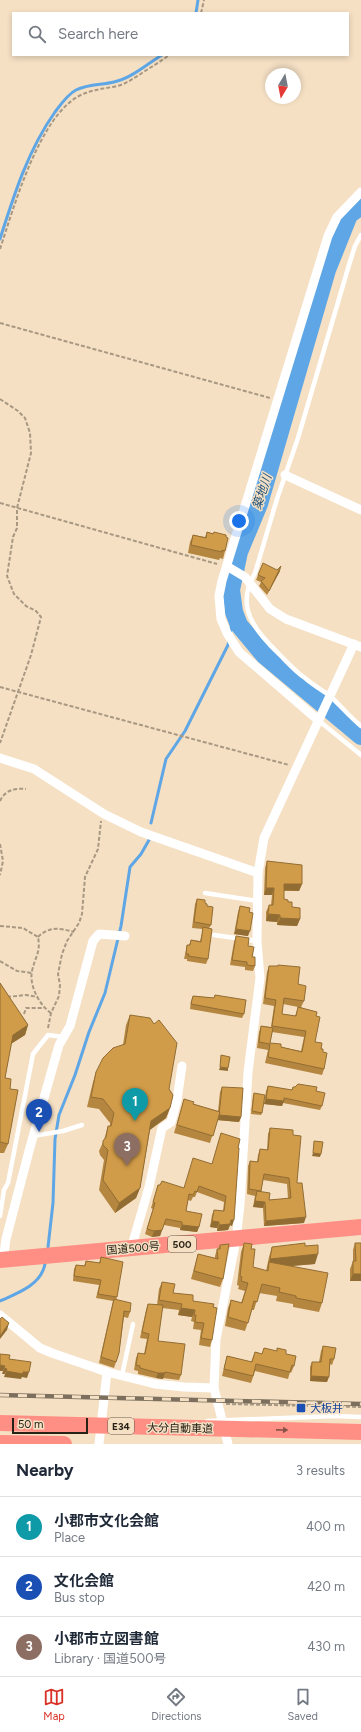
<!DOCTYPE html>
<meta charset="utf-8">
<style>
:root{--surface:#fff;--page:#f6f6f7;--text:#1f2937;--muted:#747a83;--line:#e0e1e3;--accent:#d93025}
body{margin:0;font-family:Figtree,"Noto Sans JP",sans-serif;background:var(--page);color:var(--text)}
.compass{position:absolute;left:265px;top:68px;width:36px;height:36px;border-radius:50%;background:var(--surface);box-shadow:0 2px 6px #0003;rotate:190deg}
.scale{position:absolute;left:12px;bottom:10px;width:76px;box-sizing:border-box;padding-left:4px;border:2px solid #282116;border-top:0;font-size:11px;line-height:14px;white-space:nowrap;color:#282116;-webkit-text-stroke:3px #f5e0c4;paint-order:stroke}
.you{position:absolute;left:239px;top:521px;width:14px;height:14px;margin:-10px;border:3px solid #fff;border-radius:50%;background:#1a73e8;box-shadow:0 0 0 6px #1a73e833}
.badge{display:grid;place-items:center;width:26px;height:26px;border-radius:50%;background:var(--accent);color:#fff;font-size:13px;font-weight:700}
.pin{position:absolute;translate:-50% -33px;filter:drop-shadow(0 1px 2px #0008)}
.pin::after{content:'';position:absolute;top:21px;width:14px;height:12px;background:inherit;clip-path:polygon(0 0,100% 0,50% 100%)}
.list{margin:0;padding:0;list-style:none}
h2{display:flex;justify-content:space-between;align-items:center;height:52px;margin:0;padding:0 16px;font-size:17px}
h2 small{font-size:13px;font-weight:400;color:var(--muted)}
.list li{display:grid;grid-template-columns:26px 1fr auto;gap:12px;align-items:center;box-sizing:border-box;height:60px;padding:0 16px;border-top:1px solid var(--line)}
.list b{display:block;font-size:15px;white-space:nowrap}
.list p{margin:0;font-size:13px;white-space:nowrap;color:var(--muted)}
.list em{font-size:13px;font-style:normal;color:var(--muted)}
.icon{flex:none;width:22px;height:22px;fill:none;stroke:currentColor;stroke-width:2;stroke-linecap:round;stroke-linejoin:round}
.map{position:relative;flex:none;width:361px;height:1444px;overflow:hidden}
.search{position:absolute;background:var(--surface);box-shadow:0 2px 6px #0003;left:12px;right:12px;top:12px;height:44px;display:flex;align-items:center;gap:10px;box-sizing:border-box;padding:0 14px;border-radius:0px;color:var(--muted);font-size:15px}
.sheet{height:232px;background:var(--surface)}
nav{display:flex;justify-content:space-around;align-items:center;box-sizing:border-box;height:56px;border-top:1px solid var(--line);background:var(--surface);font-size:11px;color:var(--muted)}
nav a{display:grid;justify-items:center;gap:2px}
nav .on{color:var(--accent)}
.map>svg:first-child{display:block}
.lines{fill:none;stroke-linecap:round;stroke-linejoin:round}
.stream{stroke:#5ea6e5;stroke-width:3}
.river{stroke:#5ea6e5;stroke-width:18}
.path{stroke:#a89882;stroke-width:2;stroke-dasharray:4 2;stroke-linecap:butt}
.lane{stroke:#fff;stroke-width:4.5}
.street{stroke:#fff;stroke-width:9}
.highway{stroke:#ff8f84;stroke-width:16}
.rail-casing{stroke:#7c6f5d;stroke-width:4.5}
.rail{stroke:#f5e0c4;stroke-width:3;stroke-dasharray:9;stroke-linecap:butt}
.wall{fill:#b4863f;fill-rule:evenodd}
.shaded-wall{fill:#926d33}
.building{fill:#d19c49;stroke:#926d33}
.oneway{fill:#895248}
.transit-dot{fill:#1a4fb4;stroke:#f5e0c4;stroke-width:1.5}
.labels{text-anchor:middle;stroke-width:3;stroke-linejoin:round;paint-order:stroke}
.shield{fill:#f5e0c4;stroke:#665a4a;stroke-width:1}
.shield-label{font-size:10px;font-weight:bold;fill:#282116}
.street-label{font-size:11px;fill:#282116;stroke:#f5e0c4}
.transit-label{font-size:11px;fill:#164399;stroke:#f5e0c4;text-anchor:start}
.water-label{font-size:12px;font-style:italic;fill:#1c4f79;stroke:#f5e0c4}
</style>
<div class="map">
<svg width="361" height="1444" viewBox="0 0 361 1444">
<rect width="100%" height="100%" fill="#f5e0c4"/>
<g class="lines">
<g class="stream">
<polyline points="196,13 198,0"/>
<path d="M0,239C14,195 28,150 55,112C61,104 68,94 76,90C88,84 102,85 114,82C132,78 147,64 162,55"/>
<polyline points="230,634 234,612"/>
<polyline points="151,823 166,759 185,731 228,645 229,639"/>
<polyline points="48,1247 53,1203 55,1139 59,1115 75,1075 89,1032 105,993 121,926 130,867 141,854 149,840"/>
<path d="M0,1301C18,1293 41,1285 45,1264"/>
</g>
<polyline class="river" points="361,206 349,215 327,270 259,504 239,552 231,590 234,612 239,625 264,655 361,736"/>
<g class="path">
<polyline points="201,13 204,0"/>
<path d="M0,249C14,207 39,117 79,96C92,89 104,89 117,86C126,84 132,79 139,75C149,68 159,63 169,55"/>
<polyline points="0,323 270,398"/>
<polyline points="0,399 18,411 25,418 30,433 31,453 17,508 17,528 13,537 7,576 14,594 26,606 36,611 41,617 31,655 0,743"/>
<polyline points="0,503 217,564"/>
<polyline points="0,687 289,765"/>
<path d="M0,801C5,790 15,788 26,789"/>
<polyline points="0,844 3,861 0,875"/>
<path d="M0,926L23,928L38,937C41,952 35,957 32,971C29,985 39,1005 51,1013"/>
<path d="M38,937C49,926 60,928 74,932"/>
<polyline points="0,961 17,971 32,973"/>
<polyline points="7,997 26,995 38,997"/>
<polyline points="24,1014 26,1008 44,1008"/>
<polyline points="48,1028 51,1013 59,996 60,985 58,974 62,954 67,941 79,923 82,914 85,877 98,849 101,821"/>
<polyline points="226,1404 361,1407"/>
</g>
<g class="lane">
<path d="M361,235L355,246L349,265L298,438L277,499L255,573C234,608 256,631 280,655C288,663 296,672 305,678C313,685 322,690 330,696C341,706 350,717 361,726"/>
<polyline points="318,720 361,755"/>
<polyline points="205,893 258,901"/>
<polyline points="214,935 257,941"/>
<polyline points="33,1136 63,1131 82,1125"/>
<polyline points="0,1216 4,1190 8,1183 33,1054 48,1035 64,1037"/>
<polyline points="122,1375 133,1324"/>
<polyline points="207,1421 334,1416 361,1417"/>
</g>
<g class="street">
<polyline points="285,475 361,510"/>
<polyline points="230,568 245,577 270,609 286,619 361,647"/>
<polyline points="318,720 239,652 227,633 221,619 219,596 222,581 328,236 337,217 361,192"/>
<polyline points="0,758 34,769 104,814 141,832 258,873"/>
<polyline points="131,1249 149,1187 162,1128 171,1122 177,1100 182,1066"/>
<polyline points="3,1260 6,1239 29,1151 59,1045 70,1026 93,941 99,934 125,936"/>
<polyline points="0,1315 40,1348 52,1353 107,1372 155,1384 184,1387 214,1388"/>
<polyline points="99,1444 107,1372"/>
<polyline points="228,1444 214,1388 216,1339 236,1240 240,1204 248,1072 260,978 257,941 258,873 264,838 354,644"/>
</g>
<g class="highway">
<polyline points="0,1260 361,1227"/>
<polyline points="0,1423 361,1432"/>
<polyline points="0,1443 64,1444"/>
</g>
<defs>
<polyline id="rail" points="0,1395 361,1404"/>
</defs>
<use href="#rail" class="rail-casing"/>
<use href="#rail" class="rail"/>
</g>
<g class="wall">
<polygon points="207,532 226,537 225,551 223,559 220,558 219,560 188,553 190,542 193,535 205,537"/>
<polygon points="280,571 267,595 259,586 261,582 256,580 258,575"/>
<polygon points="267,861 302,884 299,891 284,891 284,899 288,902 292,907 300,919 297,926 277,925 277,922 266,921 266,912 269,905 271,905 272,895 264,895 265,868"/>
<polygon points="197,899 205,903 207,906 211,925 209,928 208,959 206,964 187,961 187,959 184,959 186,950 187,945 189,945 191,940 200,941 203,929 192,928 195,904"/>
<polygon points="240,906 249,912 248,936 234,934 238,912"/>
<polygon points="236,936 248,946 255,966 253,971 245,970 245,967 230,965 234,942"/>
<path d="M278,965L298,984L304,1001L301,1007L316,1016L315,1042L321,1049L323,1052L324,1069L322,1075L265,1063L268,1050L257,1048L259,1032L261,1026L271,1027L274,1006L263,1004L267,972L269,966H278ZM283,1004L298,1007L295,1016L282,1014ZM272,1032L304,1037L301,1051L281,1047L270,1043Z"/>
<polygon points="0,983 28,1025 25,1035 11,1044 5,1078 10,1089 8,1144 4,1153 0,1153"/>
<polygon points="215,995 244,1014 242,1018 190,1009 191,1001 193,996 214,998"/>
<polygon points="130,1015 169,1089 170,1108 166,1118 150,1130 140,1188 136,1198 115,1213 99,1190 104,1160 100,1155 99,1151 104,1140 108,1126 110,1126 110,1123 99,1109 87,1107 93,1082 96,1072 123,1045 126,1025"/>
<polygon points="268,1086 292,1090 293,1087 316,1091 322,1106 320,1110 283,1103 282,1106 264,1104 266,1091"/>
<polygon points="222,1087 241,1117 239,1122 217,1120 210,1143 174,1133 184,1099 193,1104 218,1111 220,1092"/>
<polygon points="254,1093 262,1113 261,1115 251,1114 253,1095"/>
<path d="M270,1128L293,1135L297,1182L304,1223L264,1226L263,1208L253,1207L255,1196L247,1194L248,1166L250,1161L257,1162L258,1155L260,1149L267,1150L268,1134ZM263,1180L287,1184L288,1199L269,1200L261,1191Z"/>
<polygon points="221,1133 238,1148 232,1226 230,1225 228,1230 217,1231 217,1228 210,1227 212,1215 214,1210 223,1211 224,1202 197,1192 195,1197 193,1197 191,1201 188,1200 186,1211 199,1227 197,1232 180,1230 180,1228 164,1225 160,1236 152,1237 145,1234 153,1209 151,1208 158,1185 184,1188 212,1164"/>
<polygon points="244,1243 251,1249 253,1267 266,1271 269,1257 272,1247 305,1246 315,1264 290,1266 322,1303 319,1312 293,1307 293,1304 276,1301 277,1296 259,1293 254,1310 252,1310 245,1331 225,1326 228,1308 231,1300 241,1303 245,1291 238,1289 239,1286 237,1285 241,1252"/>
<polygon points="355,1243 361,1243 361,1281 350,1281 350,1269 353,1261 353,1250"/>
<polygon points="220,1245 223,1279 220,1287 191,1279 198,1254 215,1258 215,1256 217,1249 218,1249"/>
<polygon points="101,1257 117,1297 116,1300 130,1312 128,1318 124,1317 119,1353 114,1368 99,1363 113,1301 96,1298 99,1285 73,1281 74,1269 76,1265 84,1266 86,1261 99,1263"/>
<polygon points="162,1282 173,1293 193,1301 212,1340 210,1347 199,1345 201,1330 193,1329 194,1322 191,1321 192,1317 178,1315 179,1310 162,1308 158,1341 181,1375 179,1380 163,1378 163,1379 156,1378 138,1374 138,1371 134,1370 136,1358 138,1353 144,1354 147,1339 140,1338 146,1310 148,1304 157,1305 159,1289"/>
<polygon points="323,1346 334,1359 332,1365 330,1364 327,1382 310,1381 310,1367 312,1362 319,1362 321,1351"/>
<polygon points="264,1348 286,1354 294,1366 291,1373 290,1372 288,1379 255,1371 251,1383 222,1376 225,1363 227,1356 251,1362 255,1352 262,1354"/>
</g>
<g class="shaded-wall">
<polygon points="281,566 280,571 267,595 269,591"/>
<polygon points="284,884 302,884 299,891 281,890"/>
<polygon points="266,888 274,888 272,895 264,895"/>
<polygon points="268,914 280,915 277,922 266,921"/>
<polygon points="280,918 300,919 297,926 277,925"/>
<polygon points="236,929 250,931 248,936 234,934"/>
<polygon points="28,1025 25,1035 9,1045 13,1035"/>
<polygon points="220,1067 228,1068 228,1071 219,1070"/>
<polygon points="266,1099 284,1101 282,1106 264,1104"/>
<polygon points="170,1108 166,1118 148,1131 151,1121"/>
<polygon points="219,1115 241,1117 239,1122 217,1120"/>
<polygon points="313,1153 321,1154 320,1157 312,1156"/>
<polygon points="140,1188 136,1198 115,1213 119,1203"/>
<polygon points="255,1201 265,1202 263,1208 253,1207"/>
<polygon points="306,1217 304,1223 264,1226 266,1221"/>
<polygon points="231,1220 234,1220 232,1226 230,1225 228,1230 217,1231 219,1225"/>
<polygon points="212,1221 219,1222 217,1228 210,1227"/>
<polygon points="182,1225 199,1227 197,1232 180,1230"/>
<polygon points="162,1230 160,1236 152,1237 154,1231"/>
<polygon points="318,1254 315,1264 268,1268 269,1262 267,1269 270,1259"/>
<polygon points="353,1274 361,1274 361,1281 350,1281"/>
<polygon points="181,1308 195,1310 192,1317 178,1315"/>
<polygon points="9,1323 7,1330 0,1339 0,1336"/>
<polygon points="0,1365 5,1366 3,1371 0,1371"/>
<polygon points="4,1368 7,1369 5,1374 2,1374"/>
<polygon points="6,1371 23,1372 29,1372 27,1378 22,1377 21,1379 4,1377"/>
<polygon points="158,1373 165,1373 163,1379 156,1378"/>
<polygon points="311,1376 329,1377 327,1382 310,1381"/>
</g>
<g class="building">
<polygon points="207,532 213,534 214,532 226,535 226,537 228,538 225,551 222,550 222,552 191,545 193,535 206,538"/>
<polygon points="263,563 277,570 281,566 269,591 261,581 265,578 258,575"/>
<polygon points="267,861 302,865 302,884 284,884 284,899 288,900 288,902 292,902 292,907 300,908 300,919 280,918 280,915 268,914 269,905 273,905 274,888 266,888"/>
<polygon points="197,899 205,900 205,903 207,904 207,906 213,907 211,925 194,922"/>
<polygon points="240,906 250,908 249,912 253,913 250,931 236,929"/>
<polygon points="203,927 212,929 208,959 188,956 189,954 186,954 187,945 190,945 191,940 201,942"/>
<polygon points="236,936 249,938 248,946 254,947 252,957 255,957 255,966 247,965 247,962 232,960"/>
<polygon points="278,965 300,967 298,984 306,986 304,1001 284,998 282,1014 296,1016 298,1007 317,1012 316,1016 320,1017 315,1042 322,1043 321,1049 323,1049 323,1052 327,1053 324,1069 268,1057 270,1044 259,1042 261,1026 273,1028 270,1043 281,1044 281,1047 302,1052 306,1031 272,1026 276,1000 265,998 269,966 278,966"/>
<polygon points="0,983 28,1025 13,1035 5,1078 11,1079 10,1089 18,1090 8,1144 0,1142"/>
<polygon points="215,995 246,1000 244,1014 191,1004 193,996 214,998"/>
<polygon points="130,1015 150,1018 154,1024 159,1020 177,1043 169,1089 173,1095 170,1108 151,1121 140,1188 119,1203 103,1180 108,1150 103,1145 103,1141 106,1137 108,1126 111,1126 114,1113 103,1099 91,1097 96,1072 103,1058 113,1048 125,1044"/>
<polygon points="221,1055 230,1057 228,1068 220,1067"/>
<polygon points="298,1084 317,1087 316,1091 325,1093 322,1106 284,1098 284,1101 266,1099 268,1086 292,1090 293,1087 295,1087"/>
<polygon points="222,1087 243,1088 241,1117 219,1115"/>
<polygon points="254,1093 265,1095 262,1113 252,1111"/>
<polygon points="184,1099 194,1102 193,1104 220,1112 213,1136 177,1125"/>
<polygon points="270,1128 293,1130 293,1135 301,1136 297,1182 297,1183 302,1183 306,1217 266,1221 265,1202 255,1201 257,1191 270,1193 269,1200 291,1198 289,1178 264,1174 261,1191 249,1189 250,1161 258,1162 260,1149 268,1150"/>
<polygon points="221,1133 240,1139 238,1148 239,1148 234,1220 231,1220 230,1224 219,1225 219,1222 212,1221 214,1210 224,1211 226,1196 199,1186 197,1192 195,1191 193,1195 189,1194 186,1211 202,1214 199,1227 182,1225 182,1222 166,1219 162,1230 154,1231 147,1229 155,1203 153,1202 158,1185 160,1185 162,1181 184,1188 193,1158 212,1164"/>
<polygon points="314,1141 323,1142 321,1154 313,1153"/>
<polygon points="244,1243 252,1244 251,1249 255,1249 253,1267 268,1271 269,1262 328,1273 322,1303 296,1298 296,1296 279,1292 280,1288 262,1284 257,1302 254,1301 248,1323 228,1317 231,1300 242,1303 248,1283 241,1281 242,1277 240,1276"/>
<polygon points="305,1243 305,1246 318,1245 318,1254 270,1259 272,1247"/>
<polygon points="355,1243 361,1243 361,1274 353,1274 353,1261 356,1261"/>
<polygon points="229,1244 223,1279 194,1271 198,1254 218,1259 217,1249 220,1249 220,1245"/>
<polygon points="101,1257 123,1262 117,1297 98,1294 101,1280 74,1276 76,1265 85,1266 86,1261 100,1263"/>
<polygon points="162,1282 175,1284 173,1293 193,1295 193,1301 214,1304 213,1307 217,1308 212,1340 201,1338 204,1323 195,1322 196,1315 194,1315 195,1310 181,1308 182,1304 159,1300"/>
<polygon points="114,1299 131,1303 130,1312 124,1311 119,1353 116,1362 101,1357"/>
<polygon points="148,1304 163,1305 158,1341 185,1344 181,1375 165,1372 165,1373 158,1373 140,1368 140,1366 136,1365 138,1353 145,1354 149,1334 142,1332"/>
<polygon points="2,1317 9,1323 0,1336 0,1319"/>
<polygon points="323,1346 336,1348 334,1359 330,1359 329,1377 311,1376 312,1362 321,1362"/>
<polygon points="264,1348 277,1351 277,1348 286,1350 286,1354 296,1356 294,1366 292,1365 290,1372 256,1364 253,1376 224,1369 227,1356 252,1362 255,1352 262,1354"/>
<polygon points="0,1354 10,1355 9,1359 31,1362 29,1372 23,1372 23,1374 6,1371 7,1369 4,1368 5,1366 0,1365"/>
</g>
<defs><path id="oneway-solid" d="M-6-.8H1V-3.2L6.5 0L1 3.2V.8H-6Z"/></defs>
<use class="oneway" href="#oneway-solid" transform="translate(282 1430) rotate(1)"/>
<rect class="transit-dot" x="296" y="1403" width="10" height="10" rx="2"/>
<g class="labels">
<g class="shield">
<rect x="168" y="1236" width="28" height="16" rx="3"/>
<rect x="108" y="1418" width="26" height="16" rx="3"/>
</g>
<g class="shield-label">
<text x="182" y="1248">500</text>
<text x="121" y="1430">E34</text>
</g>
<g class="street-label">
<text transform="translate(133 1248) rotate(-5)" y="4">国道500号</text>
<text transform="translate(180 1428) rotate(1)" y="4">大分自動車道</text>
</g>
<g class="transit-label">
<text x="310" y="1412">大板井</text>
</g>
<g class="water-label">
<text transform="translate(262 492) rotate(-72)" y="4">築地川</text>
</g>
</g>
</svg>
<svg class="compass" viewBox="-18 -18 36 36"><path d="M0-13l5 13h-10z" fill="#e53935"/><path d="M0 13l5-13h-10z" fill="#747a83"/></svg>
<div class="scale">50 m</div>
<div class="you"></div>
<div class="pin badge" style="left:135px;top:1121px;background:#0f9aa8">1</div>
<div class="pin badge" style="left:39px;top:1132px;background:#1a4fb4">2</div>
<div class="pin badge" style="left:127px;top:1166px;background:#8d6e63">3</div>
<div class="search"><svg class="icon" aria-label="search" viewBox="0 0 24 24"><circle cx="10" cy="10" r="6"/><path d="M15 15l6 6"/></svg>Search here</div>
</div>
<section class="sheet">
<h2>Nearby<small>3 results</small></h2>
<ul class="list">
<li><span class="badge" style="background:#0f9aa8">1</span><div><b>小郡市文化会館</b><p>Place</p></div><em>400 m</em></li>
<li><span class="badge" style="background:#1a4fb4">2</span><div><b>文化会館</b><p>Bus stop</p></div><em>420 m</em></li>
<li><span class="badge" style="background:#8d6e63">3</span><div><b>小郡市立図書館</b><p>Library · 国道500号</p></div><em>430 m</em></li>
</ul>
</section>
<nav>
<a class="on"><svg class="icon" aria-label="map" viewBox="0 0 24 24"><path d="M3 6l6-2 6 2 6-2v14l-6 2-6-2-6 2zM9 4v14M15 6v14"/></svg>Map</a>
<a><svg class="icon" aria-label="directions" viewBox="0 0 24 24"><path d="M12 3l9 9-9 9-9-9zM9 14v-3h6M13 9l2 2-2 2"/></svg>Directions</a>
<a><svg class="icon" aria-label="saved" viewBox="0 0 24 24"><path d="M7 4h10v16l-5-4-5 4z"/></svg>Saved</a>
</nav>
